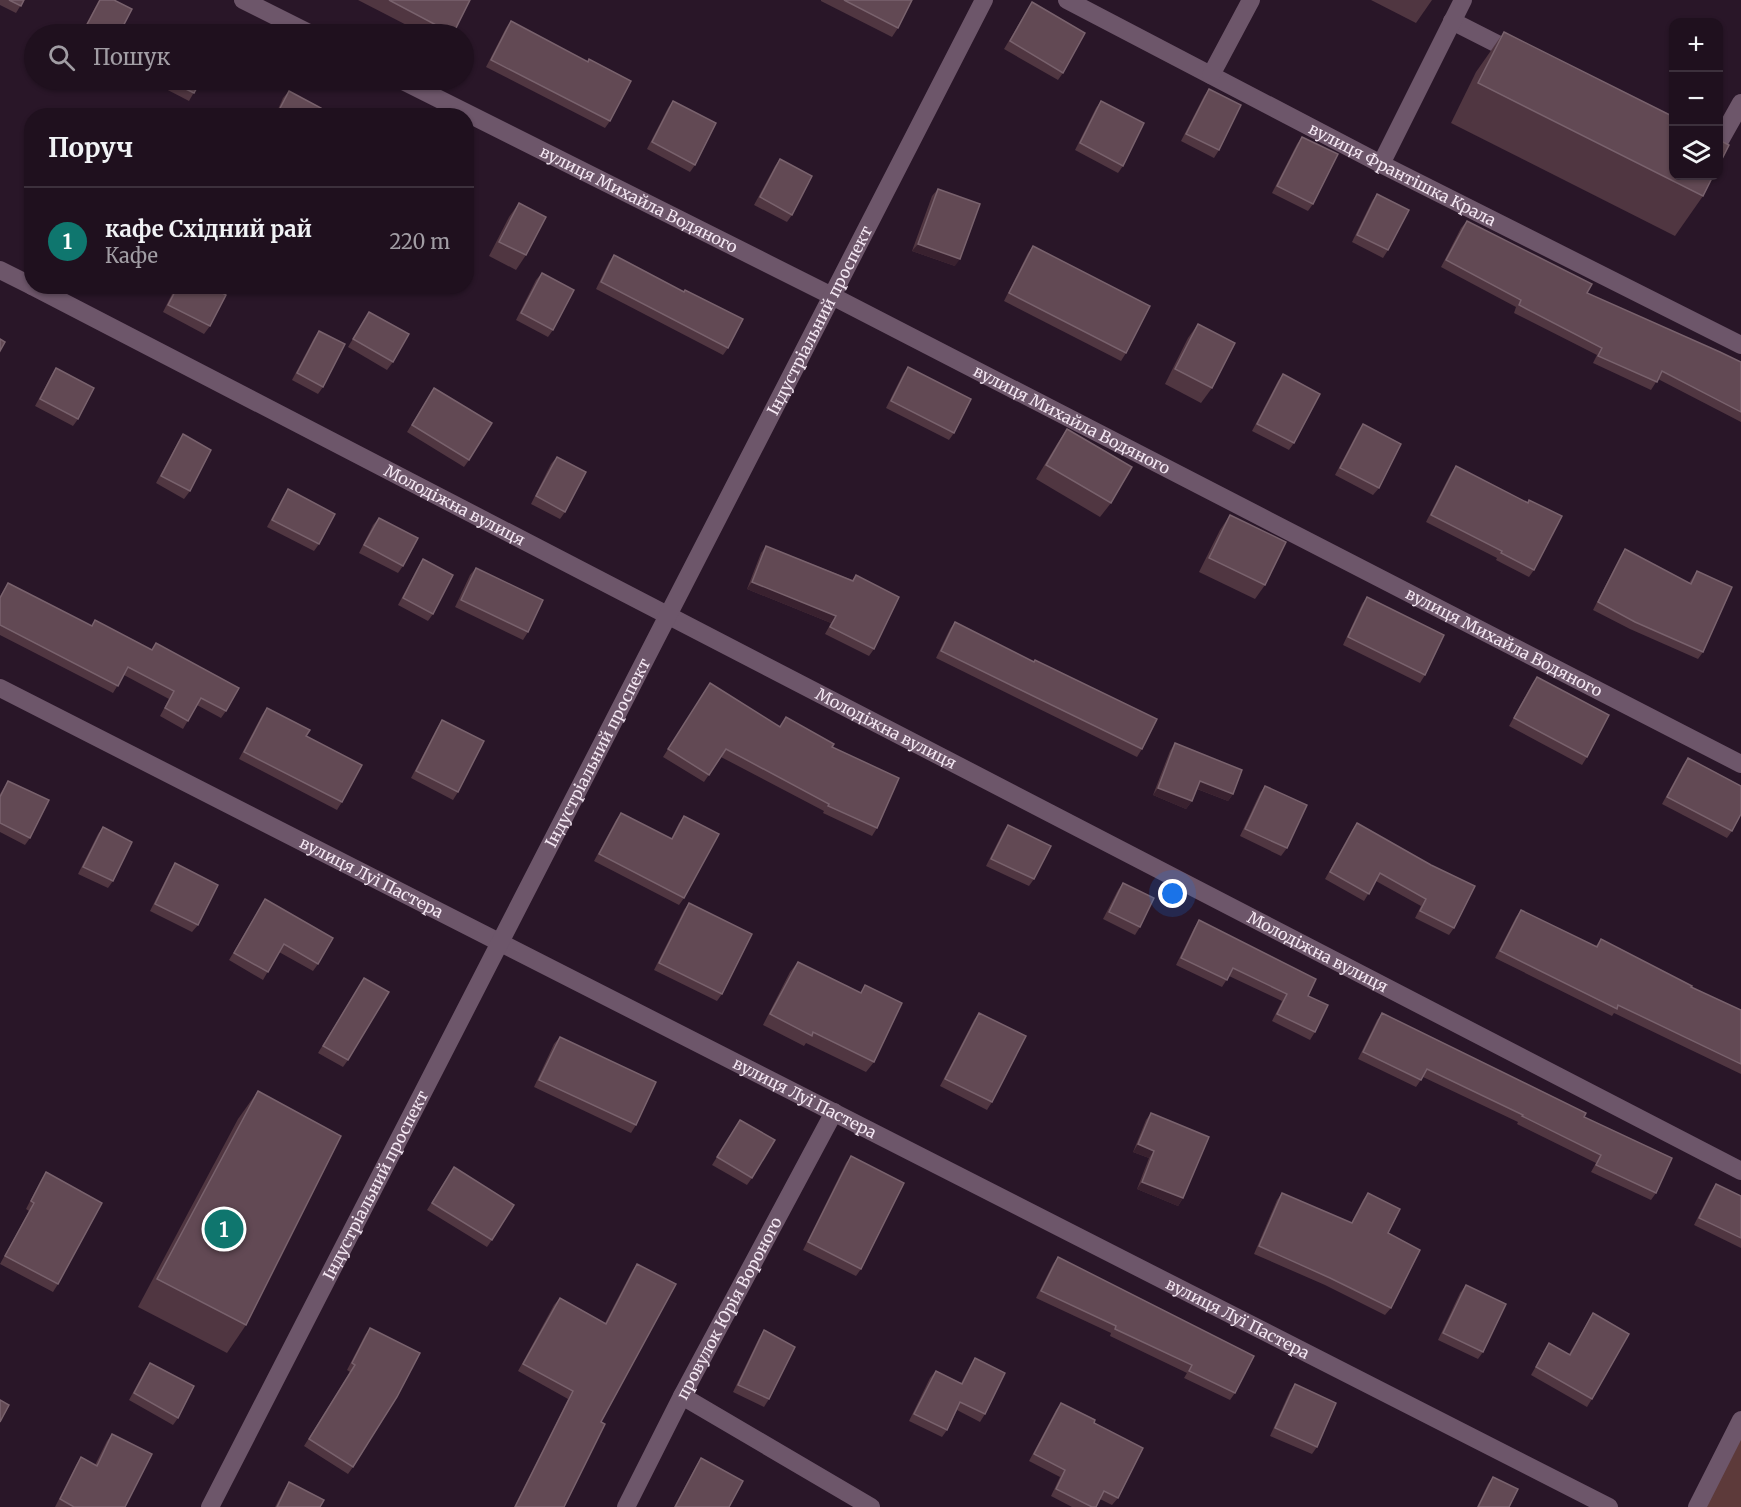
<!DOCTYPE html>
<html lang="uk">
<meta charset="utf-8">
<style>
:root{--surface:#1f101e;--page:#271927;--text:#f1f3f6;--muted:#a19da4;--line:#3c303c;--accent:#0f766e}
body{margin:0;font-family:Merriweather,serif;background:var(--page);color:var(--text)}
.controls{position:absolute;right:18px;top:18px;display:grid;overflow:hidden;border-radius:12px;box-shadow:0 2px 4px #0004}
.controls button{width:54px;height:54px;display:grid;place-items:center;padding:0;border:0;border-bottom:2px solid var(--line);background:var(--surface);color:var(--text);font:30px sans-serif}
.you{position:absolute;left:1173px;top:894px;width:21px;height:21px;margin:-15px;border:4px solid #fff;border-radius:50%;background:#1a73e8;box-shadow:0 0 0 9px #1a73e833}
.badge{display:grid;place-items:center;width:39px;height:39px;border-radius:50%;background:var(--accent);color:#fff;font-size:20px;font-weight:700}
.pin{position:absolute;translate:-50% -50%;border:3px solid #fff;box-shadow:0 2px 6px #0006}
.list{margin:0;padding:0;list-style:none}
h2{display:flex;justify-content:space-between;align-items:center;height:78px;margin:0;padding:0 24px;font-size:26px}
h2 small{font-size:20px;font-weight:400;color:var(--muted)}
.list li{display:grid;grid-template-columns:39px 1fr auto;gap:18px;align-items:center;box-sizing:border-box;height:108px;padding:0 24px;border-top:2px solid var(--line)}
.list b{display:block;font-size:22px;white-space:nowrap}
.list p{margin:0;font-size:20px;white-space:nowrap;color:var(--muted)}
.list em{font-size:20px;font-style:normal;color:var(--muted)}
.icon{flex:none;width:33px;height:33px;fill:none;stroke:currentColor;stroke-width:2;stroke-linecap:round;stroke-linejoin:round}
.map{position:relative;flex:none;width:1741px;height:1507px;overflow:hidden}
.search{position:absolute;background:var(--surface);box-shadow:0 2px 4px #0004;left:24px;top:24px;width:450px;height:66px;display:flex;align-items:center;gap:15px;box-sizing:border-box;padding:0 21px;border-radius:33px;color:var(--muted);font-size:22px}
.panel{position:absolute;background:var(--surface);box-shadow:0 2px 4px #0004;left:24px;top:108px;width:450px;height:186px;border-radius:24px}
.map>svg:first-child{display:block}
.green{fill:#5d3a3a}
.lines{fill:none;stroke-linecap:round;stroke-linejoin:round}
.minor{stroke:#6d566a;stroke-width:18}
.wall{fill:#503641}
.shaded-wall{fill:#39212f}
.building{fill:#624954;stroke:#79626d;stroke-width:1.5}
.labels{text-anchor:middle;stroke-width:5;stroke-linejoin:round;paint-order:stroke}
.street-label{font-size:16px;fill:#f4e7f3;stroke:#0d050c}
</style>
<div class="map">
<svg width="1741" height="1507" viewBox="0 0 1741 1507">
<rect width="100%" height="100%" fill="#291628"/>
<polygon class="green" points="1741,1420 1741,1507 1696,1507"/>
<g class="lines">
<g class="minor">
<polyline points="243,0 311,34"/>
<path id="s1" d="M1067,0L1381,164L1741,345"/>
<polyline points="1452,21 1517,54"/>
<polyline points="1211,75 1251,0"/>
<path id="s2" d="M401,80L832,296L1741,764"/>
<polyline points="1718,144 1741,103"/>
<polyline points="1381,164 1463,0"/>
<polyline points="0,270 32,286"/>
<path id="s3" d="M32,286L1741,1171"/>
<path id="s4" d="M0,688L1609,1507"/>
<polyline points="682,1396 871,1507"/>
<path id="s5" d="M210,1507L984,0"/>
<path id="s6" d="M626,1507L682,1396L834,1112"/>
<polyline points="1697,1507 1741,1420"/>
</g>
</g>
<g class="wall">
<polygon points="0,0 24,0 16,13 0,5"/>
<polygon points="99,0 114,0 119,34 81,34"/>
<polygon points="358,0 470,0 452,34 424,34"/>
<polygon points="821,0 912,0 898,28 892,37 821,1"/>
<polygon points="1371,0 1432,0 1416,23"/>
<polygon points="1032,2 1063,73 1058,80 1004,49"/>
<polygon points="511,21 610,121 605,128 486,67 506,28"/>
<polygon points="1504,32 1703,196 1675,236 1451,123 1476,72"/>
<polygon points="166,80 201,80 189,101 162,87"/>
<polygon points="1209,89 1219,150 1214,158 1181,141 1204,96"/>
<polygon points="289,91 317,116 275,116 283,98"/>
<polygon points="673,101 695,165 690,172 647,149 668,108"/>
<polygon points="1101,101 1123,166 1118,173 1075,150 1096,108"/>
<polygon points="1302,137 1313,204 1308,211 1272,193 1297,144"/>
<polygon points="780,159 792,215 787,222 754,205 775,166"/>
<polygon points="938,189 955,266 912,251 932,196"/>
<polygon points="1377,194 1388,250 1383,258 1352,242 1372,201"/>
<polygon points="519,203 526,255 516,270 489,256 509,217"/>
<polygon points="1467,221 1587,293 1741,362 1741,422 1658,379 1651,390 1593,363 1597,355 1514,313 1516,307 1441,267 1461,228"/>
<polygon points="1033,246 1126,353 1121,361 1004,301 1028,253"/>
<polygon points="614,255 728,348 723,355 596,289 609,262"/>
<polygon points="542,273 553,330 548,337 516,320 536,280"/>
<polygon points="176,286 210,286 210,326 204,334 163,312"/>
<polygon points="369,312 393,362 387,370 348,347"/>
<polygon points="1198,324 1212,388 1201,403 1165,384 1188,338"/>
<polygon points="319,331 323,387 318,394 292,380 314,338"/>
<polygon points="908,367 954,433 949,440 886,408 903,374"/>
<polygon points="56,368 78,419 73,426 35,406 51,376"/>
<polygon points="1283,374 1294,443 1289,450 1252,431 1278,381"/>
<polygon points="434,388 469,460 464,467 407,432"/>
<polygon points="1363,424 1379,488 1373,495 1335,475 1358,431"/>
<polygon points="1067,429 1111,503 1100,517 1036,479 1057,444"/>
<polygon points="183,434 190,491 184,499 156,483 178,442"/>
<polygon points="557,457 565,512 560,519 531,504 551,464"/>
<polygon points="1456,466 1534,570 1529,577 1496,560 1497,558 1426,522 1451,473"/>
<polygon points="288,489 319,544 314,551 267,527 283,497"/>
<polygon points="1230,515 1265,585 1255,599 1199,572 1220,530"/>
<polygon points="379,518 403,566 398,573 359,553 373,525"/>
<polygon points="766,546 852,580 856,575 874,649 869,656 825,634 831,623 747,589 761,553"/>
<polygon points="1625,549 1689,583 1697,571 1703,652 1698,659 1630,629 1593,610 1620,557"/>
<polygon points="423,559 433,614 428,621 398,605 418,567"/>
<polygon points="476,568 528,632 523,640 455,607 470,575"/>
<polygon points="8,583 91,626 95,620 151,650 156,643 226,711 221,718 197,705 183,729 160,716 169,699 124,675 113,693 0,635 0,596"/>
<polygon points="1367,597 1425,675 1420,683 1343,645 1362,604"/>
<polygon points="955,622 1142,749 1137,757 936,658 950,629"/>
<polygon points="1537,677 1587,757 1582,765 1509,726 1532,684"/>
<polygon points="710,683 779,727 786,717 832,747 877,828 872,836 823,813 824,811 721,757 704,782 663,757"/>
<polygon points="267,708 306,736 342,802 337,810 239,759 262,715"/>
<polygon points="442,720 458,792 453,800 411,778 437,728"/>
<polygon points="1175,743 1233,794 1228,801 1197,789 1192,801 1186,809 1153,795 1170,751"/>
<polygon points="1688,758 1732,831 1727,838 1662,804 1683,765"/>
<polygon points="8,781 30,838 25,845 0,832 0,794"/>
<polygon points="1265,786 1287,848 1281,856 1240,836 1260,793"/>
<polygon points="621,813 671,839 679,823 684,816 684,898 679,905 594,861 616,820"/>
<polygon points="1357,823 1454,928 1449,935 1415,918 1421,906 1376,881 1364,901 1325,879 1352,830"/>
<polygon points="1008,825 1034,879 1029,886 986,866 1003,832"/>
<polygon points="103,827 113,881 108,888 78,874 98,834"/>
<polygon points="175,863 198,925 192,932 150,911 170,871"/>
<polygon points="1123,883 1140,927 1135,935 1103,919 1118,890"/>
<polygon points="265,899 318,964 313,971 279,952 263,980 229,960"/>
<polygon points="689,903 722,994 717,1001 654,970 684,910"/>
<polygon points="1521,910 1595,947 1601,939 1691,987 1741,1010 1741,1074 1614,1013 1612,1016 1495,958 1516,917"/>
<polygon points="1199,920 1308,996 1315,1032 1310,1040 1272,1021 1282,1001 1229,976 1222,987 1176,965 1194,928"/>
<polygon points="798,962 860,993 865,985 874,1062 866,1072 806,1043 804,1046 763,1025 790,972"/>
<polygon points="364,978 348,1060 343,1067 318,1053"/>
<polygon points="979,1013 992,1102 987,1110 940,1086 974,1020"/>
<polygon points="1382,1013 1584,1117 1656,1193 1651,1200 1591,1172 1596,1163 1517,1124 1518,1122 1423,1077 1416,1087 1358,1059 1377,1020"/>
<polygon points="560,1037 636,1125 631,1133 534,1087 554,1044"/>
<polygon points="258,1091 246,1325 227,1353 138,1307 238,1119"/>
<polygon points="1151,1113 1183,1198 1178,1206 1137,1189 1149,1158 1133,1152 1146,1120"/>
<polygon points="740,1120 752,1178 747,1185 712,1165"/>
<polygon points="851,1156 861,1269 856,1276 803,1250 846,1163"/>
<polygon points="454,1167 492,1240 487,1247 427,1210"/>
<polygon points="46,1172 58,1284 53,1292 0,1264 29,1211 26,1209 41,1180"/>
<polygon points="1716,1184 1741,1196 1741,1248 1694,1225 1711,1191"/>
<polygon points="1282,1193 1351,1223 1363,1200 1368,1193 1388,1233 1391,1308 1385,1315 1325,1285 1254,1254 1277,1200"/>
<polygon points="1058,1257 1235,1393 1230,1400 1184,1378 1187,1373 1110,1336 1111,1333 1036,1298 1053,1264"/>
<polygon points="637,1264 601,1422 564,1507 514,1507 568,1399 518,1371 554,1305 560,1298 605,1323 632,1271"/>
<polygon points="1466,1285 1483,1352 1478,1359 1438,1340 1460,1293"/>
<polygon points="1593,1313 1592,1399 1587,1407 1531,1375 1549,1343 1569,1354"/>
<polygon points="370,1328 353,1467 348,1474 304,1446 350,1372 347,1370 365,1335"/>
<polygon points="764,1330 769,1399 764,1407 733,1392 759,1338"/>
<polygon points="975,1358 985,1414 980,1422 957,1410 947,1430 942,1437 909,1421 930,1378 936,1371 961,1383 970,1366"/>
<polygon points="150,1363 178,1418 173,1425 129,1400 145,1370"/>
<polygon points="1295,1384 1317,1447 1312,1454 1270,1436 1290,1391"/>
<polygon points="1061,1403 1094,1423 1118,1498 1112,1505 1100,1499 1096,1507 1072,1507 1051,1496 1060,1477 1029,1461 1056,1410"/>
<polygon points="112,1434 125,1507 55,1507 76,1465 81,1457 95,1465 107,1441"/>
<polygon points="701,1458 729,1507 674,1507 696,1466"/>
<polygon points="1493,1477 1509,1507 1477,1507 1488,1484"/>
<polygon points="289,1482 320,1507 275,1507 284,1490"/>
</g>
<g class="shaded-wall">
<polygon points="918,244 960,259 955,266 912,251"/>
<polygon points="752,582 836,616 831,623 747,589"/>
<polygon points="1200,781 1233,794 1228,801 1195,788"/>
<polygon points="1158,788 1192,801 1186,809 1153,795"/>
<polygon points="1138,1144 1154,1151 1149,1158 1133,1152"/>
<polygon points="1142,1182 1183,1198 1178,1206 1137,1189"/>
</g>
<g class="building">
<polygon points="9,0 24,0 21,6"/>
<polygon points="100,0 114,0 132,9 119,34 82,34"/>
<polygon points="389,0 470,0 453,34"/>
<polygon points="844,0 912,0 898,28"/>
<polygon points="1032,2 1085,33 1063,73 1010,41"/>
<polygon points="511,21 588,62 589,59 631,81 610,121 491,60"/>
<polygon points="1504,32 1674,117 1674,176 1713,176 1703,196 1478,83"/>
<polygon points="167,80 201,80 194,93"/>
<polygon points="1209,89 1241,105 1219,150 1186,134"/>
<polygon points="289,91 321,108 317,116 276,116"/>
<polygon points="673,101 716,123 695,165 652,142"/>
<polygon points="1101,101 1144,123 1123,166 1080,143"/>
<polygon points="1302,137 1338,154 1313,204 1277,186"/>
<polygon points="1719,140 1729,145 1719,165"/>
<polygon points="780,159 812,176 792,215 760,197"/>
<polygon points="938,189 980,204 960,259 918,244"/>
<polygon points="1377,194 1409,210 1388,250 1357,235"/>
<polygon points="519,203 546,217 526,255 499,242"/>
<polygon points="1467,221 1592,284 1587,293 1720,352 1741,362 1741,412 1662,371 1657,382 1598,356 1602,348 1519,305 1521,300 1446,260"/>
<polygon points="1033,246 1150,306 1126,353 1009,293"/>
<polygon points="614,255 684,292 685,290 743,319 728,348 601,282"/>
<polygon points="542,273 574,290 553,330 521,313"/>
<polygon points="178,286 210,286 226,295 210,326 168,305"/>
<polygon points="369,312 409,334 393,362 353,339"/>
<polygon points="1198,324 1235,343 1212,388 1175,369"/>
<polygon points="319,331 345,344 323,387 297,373"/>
<polygon points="0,339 5,342 0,351"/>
<polygon points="908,367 971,399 954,433 891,401"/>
<polygon points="56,368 94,388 78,419 40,399"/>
<polygon points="1283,374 1320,394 1294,443 1257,424"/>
<polygon points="434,388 492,423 469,460 412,425"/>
<polygon points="1363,424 1401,444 1379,488 1340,468"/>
<polygon points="1067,429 1132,467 1111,503 1046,465"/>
<polygon points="183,434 211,450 190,491 161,476"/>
<polygon points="557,457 586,472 565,512 536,496"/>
<polygon points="1456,466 1528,503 1529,500 1562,516 1534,570 1501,553 1502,551 1431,515"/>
<polygon points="288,489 335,514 319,544 272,520"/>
<polygon points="1230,515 1286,542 1265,585 1209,558"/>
<polygon points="379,518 418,538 403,566 364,545"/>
<polygon points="766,546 853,581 856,575 899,597 874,649 830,627 836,616 752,582"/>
<polygon points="1625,549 1691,584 1697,571 1732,587 1703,652 1635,622 1598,602"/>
<polygon points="423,559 453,575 433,614 403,598"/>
<polygon points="476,568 543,600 528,632 461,600"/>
<polygon points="8,583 92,626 95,620 152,650 156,643 239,688 226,711 201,698 188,721 165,708 174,691 128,667 118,686 0,625 0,598"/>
<polygon points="1367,597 1444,635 1425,675 1348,637"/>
<polygon points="955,622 1034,662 1035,660 1157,719 1142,749 941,651"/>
<polygon points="1537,677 1609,715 1587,757 1514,718"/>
<polygon points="710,683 780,727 786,717 834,744 832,747 899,778 877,828 828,806 829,804 726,749 709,775 668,749"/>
<polygon points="267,708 310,730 306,736 362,765 342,802 244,752"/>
<polygon points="442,720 484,741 458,792 416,771"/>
<polygon points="1175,743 1242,770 1233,794 1200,781 1192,801 1158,788"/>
<polygon points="1688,758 1741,786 1741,814 1732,831 1667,797"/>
<polygon points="8,781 49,800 30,838 0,823 0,797"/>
<polygon points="1265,786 1307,805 1287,848 1245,829"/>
<polygon points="621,813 672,839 684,816 719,834 684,898 599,854"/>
<polygon points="1357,823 1431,865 1475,886 1454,928 1420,911 1426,899 1380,873 1369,894 1330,872"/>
<polygon points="1008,825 1051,846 1034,879 991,859"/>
<polygon points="103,827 132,842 113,881 83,867"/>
<polygon points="175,863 218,885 198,925 155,904"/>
<polygon points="1123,883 1154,898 1140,927 1109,912"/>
<polygon points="265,899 333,938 318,964 284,944 268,972 234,953"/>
<polygon points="689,903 752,934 722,994 659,963"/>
<polygon points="1521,910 1597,947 1601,939 1692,986 1691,987 1741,1010 1741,1064 1618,1005 1617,1009 1500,951"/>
<polygon points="1199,920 1316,979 1308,996 1328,1005 1315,1032 1277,1014 1287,994 1233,968 1227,980 1181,958"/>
<polygon points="798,962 861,993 865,985 902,1003 874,1062 813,1032 812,1036 770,1014"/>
<polygon points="364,978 389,992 348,1060 323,1046"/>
<polygon points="979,1013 1026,1036 992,1102 945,1079"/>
<polygon points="1382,1013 1586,1113 1584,1117 1672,1158 1656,1193 1596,1165 1601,1155 1522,1116 1523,1115 1427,1069 1421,1080 1363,1052"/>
<polygon points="560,1037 656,1082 636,1125 539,1080"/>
<polygon points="258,1091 341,1136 246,1325 157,1279"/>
<polygon points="1151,1113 1209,1137 1183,1198 1142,1182 1154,1151 1138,1144"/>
<polygon points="740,1120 775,1140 752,1178 717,1157"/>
<polygon points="851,1156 904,1183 861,1269 808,1242"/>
<polygon points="454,1167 514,1205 492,1240 432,1203"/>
<polygon points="46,1172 102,1203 58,1284 5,1256 34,1203 31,1201"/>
<polygon points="1716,1184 1741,1196 1741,1238 1699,1218"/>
<polygon points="1282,1193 1352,1223 1368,1193 1400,1209 1388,1233 1420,1250 1391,1308 1330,1278 1259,1246"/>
<polygon points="1058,1257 1254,1356 1235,1393 1189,1371 1192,1365 1115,1329 1116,1326 1041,1291"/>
<polygon points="637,1264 676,1284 601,1422 605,1424 564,1507 515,1507 573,1391 523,1364 560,1298 606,1324"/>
<polygon points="1466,1285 1506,1304 1483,1352 1443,1333"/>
<polygon points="1593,1313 1629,1334 1592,1399 1536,1367 1549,1343 1570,1355"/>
<polygon points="370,1328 420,1353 397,1397 353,1467 309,1439 355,1365 352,1363"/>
<polygon points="764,1330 795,1347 769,1399 738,1385"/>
<polygon points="975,1358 1005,1373 985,1414 960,1402 947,1430 914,1414 936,1371 962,1384"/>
<polygon points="150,1363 194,1386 178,1418 134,1393"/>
<polygon points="1295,1384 1336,1403 1317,1447 1275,1428"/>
<polygon points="0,1400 9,1405 0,1422"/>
<polygon points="1061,1403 1095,1420 1094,1423 1143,1448 1118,1498 1104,1491 1096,1507 1092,1507 1056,1489 1065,1470 1034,1454"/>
<polygon points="112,1434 152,1454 125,1507 74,1507 60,1499 81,1457 97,1466"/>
<polygon points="701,1458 743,1481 729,1507 675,1507"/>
<polygon points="1493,1477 1518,1489 1509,1507 1478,1507"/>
<polygon points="289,1482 324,1500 320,1507 277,1507"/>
</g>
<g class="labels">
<g class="street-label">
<text dy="6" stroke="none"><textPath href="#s1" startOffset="378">вулиця Франтішка Крала</textPath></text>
<text dy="6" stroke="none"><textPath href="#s2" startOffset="266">вулиця Михайла Водяного</textPath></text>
<text dy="6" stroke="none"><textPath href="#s5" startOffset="1334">Індустріальний проспект</textPath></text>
<text dy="6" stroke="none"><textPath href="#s2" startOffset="752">вулиця Михайла Водяного</textPath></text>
<text dy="6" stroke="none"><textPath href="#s3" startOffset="476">Молодіжна вулиця</textPath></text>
<text dy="6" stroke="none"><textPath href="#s2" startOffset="1238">вулиця Михайла Водяного</textPath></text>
<text dy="6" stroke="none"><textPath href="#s3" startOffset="962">Молодіжна вулиця</textPath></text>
<text dy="6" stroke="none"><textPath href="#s5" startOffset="848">Індустріальний проспект</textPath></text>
<text dy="6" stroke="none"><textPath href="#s4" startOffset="417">вулиця Луї Пастера</textPath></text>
<text dy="6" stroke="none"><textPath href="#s3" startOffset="1448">Молодіжна вулиця</textPath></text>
<text dy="6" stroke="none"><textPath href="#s4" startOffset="903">вулиця Луї Пастера</textPath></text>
<text dy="6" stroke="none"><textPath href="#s5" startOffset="362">Індустріальний проспект</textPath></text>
<text dy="6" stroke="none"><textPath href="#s6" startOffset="224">провулок Юрія Вороного</textPath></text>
<text dy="6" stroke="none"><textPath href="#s4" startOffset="1389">вулиця Луї Пастера</textPath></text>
</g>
</g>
</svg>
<div class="controls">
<button>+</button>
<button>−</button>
<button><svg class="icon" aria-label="layers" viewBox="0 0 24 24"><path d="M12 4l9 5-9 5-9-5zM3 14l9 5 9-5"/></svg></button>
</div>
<div class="you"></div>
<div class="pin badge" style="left:224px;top:1229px">1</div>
<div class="search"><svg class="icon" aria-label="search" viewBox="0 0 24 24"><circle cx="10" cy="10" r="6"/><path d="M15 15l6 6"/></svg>Пошук</div>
<section class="panel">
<h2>Поруч<small></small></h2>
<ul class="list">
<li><span class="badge">1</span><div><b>кафе Східний рай</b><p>Кафе</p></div><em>220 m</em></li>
</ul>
</section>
</div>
